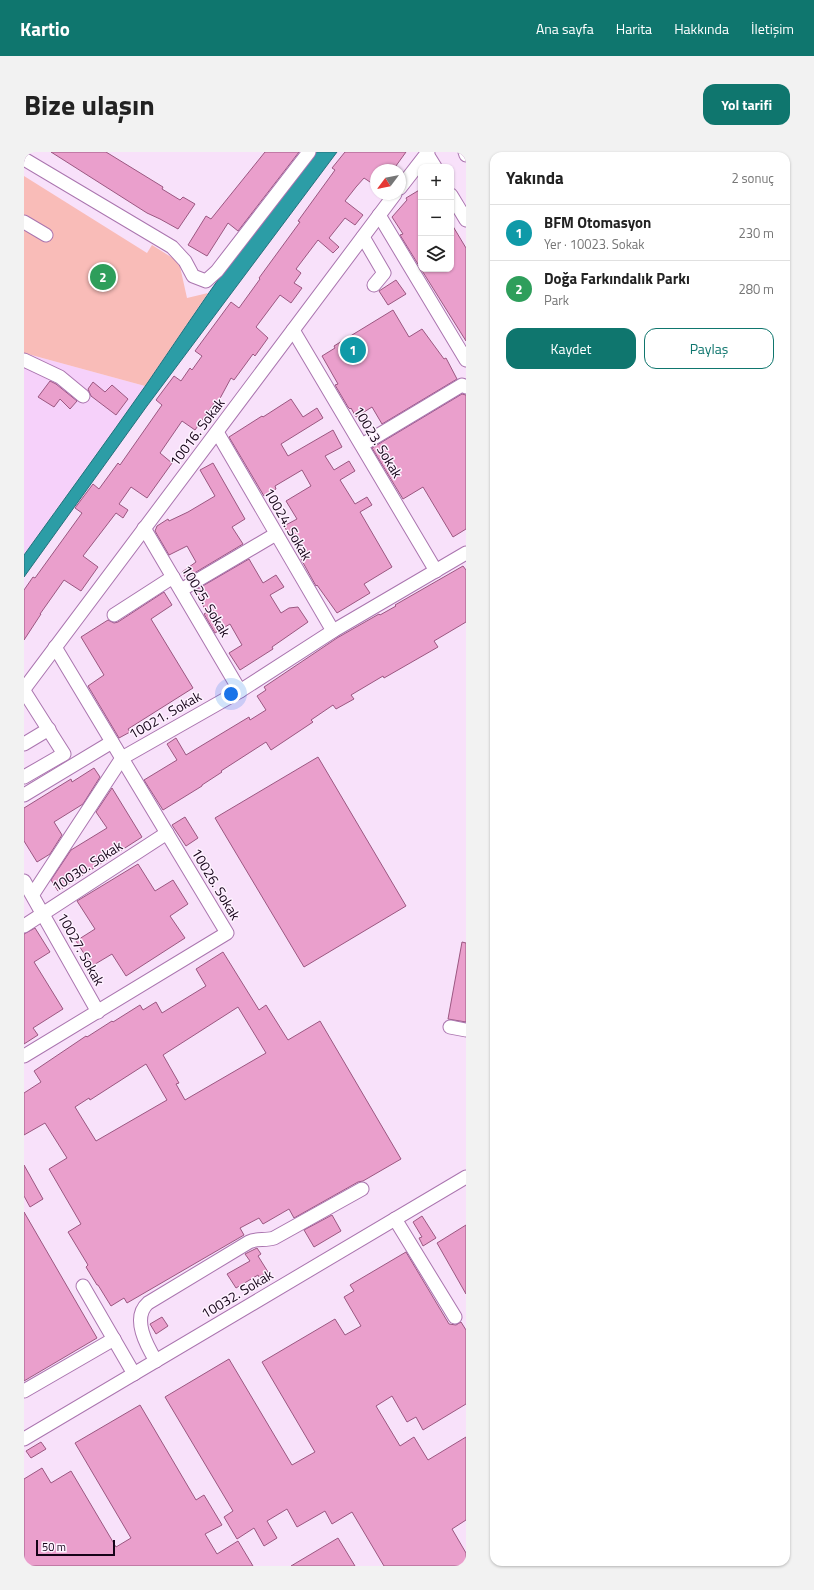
<!DOCTYPE html>
<html lang="tr">
<meta charset="utf-8">
<style>
:root{--surface:#fff;--page:#f2f2f2;--text:#222;--muted:#767676;--line:#e0e0e0;--accent:#0f766e}
body{margin:0;font-family:"Titillium Web",sans-serif;background:var(--page);color:var(--text)}
.controls{position:absolute;right:12px;top:12px;display:grid;overflow:hidden;border-radius:8px;box-shadow:0 1px 3px #0004}
.controls button{width:36px;height:36px;display:grid;place-items:center;padding:0;border:0;border-bottom:1px solid var(--line);background:var(--surface);color:var(--text);font:20px sans-serif}
.compass{position:absolute;left:346px;top:12px;width:36px;height:36px;border-radius:50%;background:var(--surface);box-shadow:0 1px 3px #0004;rotate:238deg}
.scale{position:absolute;left:12px;bottom:10px;width:79px;box-sizing:border-box;padding-left:4px;border:2px solid #150318;border-top:0;font-size:11px;line-height:14px;white-space:nowrap;color:#150318;-webkit-text-stroke:3px #fef2ff;paint-order:stroke}
.you{position:absolute;left:207px;top:542px;width:14px;height:14px;margin:-10px;border:3px solid #fff;border-radius:50%;background:#1a73e8;box-shadow:0 0 0 6px #1a73e833}
.badge{display:grid;place-items:center;width:26px;height:26px;border-radius:50%;background:var(--accent);color:#fff;font-size:13px;font-weight:700}
.pin{position:absolute;translate:-50% -50%;border:2px solid #fff;box-shadow:0 1px 4px #0006}
.list{margin:0;padding:0;list-style:none}
h2{display:flex;justify-content:space-between;align-items:center;height:52px;margin:0;padding:0 16px;font-size:17px}
h2 small{font-size:13px;font-weight:400;color:var(--muted)}
.list li{display:grid;grid-template-columns:26px 1fr auto;gap:12px;align-items:center;box-sizing:border-box;height:56px;padding:0 16px;border-top:1px solid var(--line)}
.list b{display:block;font-size:15px;white-space:nowrap}
.list p{margin:0;font-size:13px;white-space:nowrap;color:var(--muted)}
.list em{font-size:13px;font-style:normal;color:var(--muted)}
.actions{display:flex;gap:8px;padding:12px 16px}
.actions a{flex:1;padding:9px 0;border:1px solid var(--accent);border-radius:12px;text-align:center;font-size:14px;color:var(--accent)}
.actions .main{background:var(--accent);color:#fff}
.icon{flex:none;width:22px;height:22px;fill:none;stroke:currentColor;stroke-width:2;stroke-linecap:round;stroke-linejoin:round}
.map{position:relative;flex:none;width:442px;height:1414px;overflow:hidden;border-radius:12px}
header{display:flex;align-items:center;gap:24px;box-sizing:border-box;height:56px;padding:0 20px;background:var(--accent);color:#fff}
header strong{font-size:19px}
nav{display:flex;gap:22px;margin-inline-start:auto;font-size:14px}
.intro{display:flex;align-items:center;justify-content:space-between;box-sizing:border-box;height:96px;padding:0 24px}
h1{margin:0;font-size:28px}
.button{padding:10px 18px;border-radius:12px;background:var(--accent);color:#fff;font-size:14px;font-weight:700}
main{display:flex;gap:24px;padding:0 24px}
aside{flex:1;background:var(--surface);border-radius:12px;box-shadow:0 1px 3px #0004}
.map>svg:first-child{display:block}
.built{fill:#f6d1fa}
.green{fill:#f9bcb8}
.water{fill:#2c9da6;stroke:#256f7b}
.building{fill:#ea9fcc;stroke:#9b5781;fill-rule:evenodd}
.lines{fill:none;stroke-linecap:round;stroke-linejoin:round}
.minor-casing{stroke:#aa75af;stroke-width:15}
.minor{stroke:#fff;stroke-width:13}
.labels{text-anchor:middle;stroke-width:3;stroke-linejoin:round;paint-order:stroke}
.street-label{font-size:14px;fill:#150318;stroke:#fef2ff}
</style>
<header>
<strong>Kartio</strong>
<nav><a>Ana sayfa</a><a>Harita</a><a>Hakkında</a><a>İletişim</a></nav>
</header>
<div class="intro"><h1>Bize ulaşın</h1><a class="button">Yol tarifi</a></div>
<main>
<div class="map">
<svg width="442" height="1414" viewBox="0 0 442 1414">
<rect width="100%" height="100%" fill="#f8e1fa"/>
<polygon class="built" points="0,201 121,234 0,402"/>
<polygon class="green" points="0,24 123,101 128,93 155,110 163,146 184,141 121,234 0,201"/>
<path class="water" d="M291,0H313L123,254L0,425V403C41,346 82,290 122,233C176,154 229,73 291,0Z"/>
<g class="building">
<polygon points="27,0 82,0 139,35 138,37 156,48 159,45 171,52 154,77 136,67 123,61"/>
<polygon points="241,0 275,0 214,79 204,71 183,104 164,93 182,64 187,67"/>
<polygon points="321,0 382,0 369,18 352,18 352,34 340,26 332,35 321,49 339,63 331,73 321,66 305,86 315,95 309,101 294,88 272,117 277,121 270,131 278,136 267,151 256,143 232,175 244,186 231,204 229,202 210,228 207,226 193,252 191,250 171,278 158,269 136,301 148,311 123,346 107,335 95,352 104,358 99,366 92,361 59,404 74,415 57,439 40,428 16,462 17,462 0,488 0,438 9,425 11,426 58,361 51,356 69,332 75,337 94,311 96,313 138,253 132,248 150,224 157,229 166,216 168,218 178,204 171,199 207,150 215,156 236,127 235,126 276,70 274,69 311,18 308,16"/>
<polygon points="397,37 397,117 376,83 379,82 368,65 383,48 382,46"/>
<polygon points="427,71 442,96 442,189 397,117 427,117"/>
<polygon points="372,128 382,142 364,153 355,139"/>
<polygon points="369,158 385,185 398,177 420,207 422,206 433,227 358,272 348,255 332,265 327,256 326,257 324,255 311,233 314,232 298,204 311,196 310,194"/>
<polygon points="26,229 32,232 53,249 46,257 36,247 30,255 14,245"/>
<polygon points="69,230 81,240 88,233 104,247 92,263 67,244 64,237"/>
<polygon points="438,242 442,243 442,377 429,385 399,335 379,347 348,296"/>
<polygon points="267,247 279,265 293,256 299,266 257,292 264,304 309,278 318,295 301,304 310,318 325,309 331,319 316,328 331,352 343,345 348,353 336,360 368,415 340,432 346,441 313,461 293,433 292,434 277,407 279,406 260,374 273,367 262,349 287,334 278,318 251,334 252,337 240,344 205,285 238,264 239,265"/>
<polygon points="189,311 221,367 208,375 219,392 162,426 158,420 172,410 163,394 145,403 131,379 133,374 144,367 145,369 164,360 191,344 176,318"/>
<polygon points="225,407 239,431 252,423 260,435 246,443 257,461 265,456 274,455 284,470 248,495 249,497 216,518 205,501 218,493 206,472 191,481 180,462 183,460 170,439"/>
<polygon points="439,414 442,418 442,470 410,489 414,495 360,526 359,524 327,543 330,547 312,557 309,553 287,568 289,570 247,598 242,590 197,619 198,620 178,633 178,634 139,658 120,628 153,608 143,592 152,586 162,603 225,565 226,568 242,558 233,544 242,538 240,535 313,486 355,462 356,463 372,454 371,453"/>
<polygon points="140,440 148,453 127,467 169,536 104,577 106,580 95,586 64,534 80,523 57,485 84,468 90,471 94,470"/>
<polygon points="294,605 382,754 280,815 191,666"/>
<polygon points="70,616 76,625 59,652 30,670 38,683 26,702 13,710 0,689 0,656 47,627 48,630"/>
<polygon points="88,636 118,685 34,739 27,728 47,698 83,676 72,660"/>
<polygon points="161,665 174,686 162,694 148,673"/>
<polygon points="114,712 131,739 149,728 164,752 146,764 161,786 102,824 88,802 68,814 52,789 71,777 53,749"/>
<polygon points="11,776 26,800 10,810 39,857 9,876 14,883 0,892 0,782"/>
<polygon points="438,790 442,791 442,870 424,867"/>
<path d="M199,800L235,858L242,853L264,888L296,869L377,1007L339,1029L334,1030L270,1066L265,1057L239,1072L235,1066L216,1076L220,1083L103,1151L100,1146L87,1154L74,1133H73L62,1115L64,1113L44,1080L57,1072L25,1017L43,1006L21,971L0,983V941L17,930L10,919L62,884L63,885L88,869L89,870L116,853L119,858L132,850L138,861L182,834L172,817ZM214,855L242,901L161,948L152,932L155,931L139,903ZM122,912L143,948L72,989L51,955L65,946L66,948Z"/>
<polygon points="0,1013 19,1047 6,1055 0,1044"/>
<polygon points="0,1060 73,1186 0,1229"/>
<polygon points="308,1063 317,1079 290,1095 280,1078"/>
<polygon points="398,1064 412,1086 399,1094 395,1086 398,1085 389,1070"/>
<polygon points="442,1073 442,1142 413,1091"/>
<polygon points="233,1096 237,1102 234,1104 244,1120 235,1125 234,1123 212,1136 203,1122 226,1109 221,1102"/>
<polygon points="382,1100 425,1172 432,1173 437,1170 442,1178 442,1252 399,1278 392,1265 383,1270 368,1244 352,1254 376,1294 390,1285 404,1308 442,1285 442,1368 428,1377 442,1401 442,1414 360,1414 328,1360 308,1372 301,1359 273,1375 263,1357 243,1369 253,1386 240,1394 230,1376 213,1387 200,1365 209,1359 141,1245 205,1207 268,1313 291,1300 238,1210 311,1167 321,1183 337,1174 320,1145 330,1139 326,1133"/>
<polygon points="138,1165 144,1174 132,1182 126,1172"/>
<polygon points="116,1253 172,1348 180,1343 198,1373 181,1382 193,1402 214,1389 229,1414 2,1414 0,1411 0,1327 18,1316 27,1331 47,1319 92,1395 107,1386 51,1291"/>
<polygon points="17,1290 22,1297 7,1306 2,1299"/>
<polygon points="314,1386 331,1414 267,1414"/>
</g>
<g class="lines">
<defs>
<g id="minor">
<polyline points="441,0 442,3"/>
<polyline points="403,2 411,15"/>
<polyline points="0,7 148,95 161,109 169,124 182,129 193,119 285,0"/>
<polyline points="376,36 404,0"/>
<polyline points="427,43 442,68"/>
<polyline points="355,63 442,208"/>
<polyline points="0,70 22,83"/>
<polyline points="339,85 360,121 350,133"/>
<polyline points="269,178 412,419"/>
<polyline points="0,208 36,225 59,244"/>
<polyline points="193,280 309,479"/>
<polyline points="338,293 438,233 442,235"/>
<polyline points="120,376 216,539"/>
<polyline points="157,438 252,382"/>
<polyline points="90,463 149,425"/>
<polyline points="0,537 371,42"/>
<polyline points="0,539 40,602 0,625"/>
<polyline points="0,592 25,577"/>
<polyline points="0,643 88,590"/>
<polyline points="0,729 74,860"/>
<polyline points="9,742 98,606 216,539 309,479 442,401"/>
<polyline points="0,774 143,681"/>
<polyline points="426,875 442,878"/>
<polyline points="0,904 203,781 31,495"/>
<polyline points="371,1067 431,1165"/>
<polyline points="59,1134 110,1222"/>
<path d="M132,1209C123,1194 107,1166 124,1151L225,1090C233,1086 241,1089 250,1086L338,1037"/>
<polyline points="0,1239 90,1187"/>
<polyline points="0,1287 442,1025"/>
</g>
</defs>
<use href="#minor" class="minor-casing"/>
<use href="#minor" class="minor"/>
</g>
<g class="labels">
<g class="street-label">
<text transform="translate(173 280) rotate(-53)" y="5">10016. Sokak</text>
<text transform="translate(354 290) rotate(59)" y="5">10023. Sokak</text>
<text transform="translate(264 372) rotate(60)" y="5">10024. Sokak</text>
<text transform="translate(182 449) rotate(59)" y="5">10025. Sokak</text>
<text transform="translate(141 563) rotate(-30)" y="5">10021. Sokak</text>
<text transform="translate(63 714) rotate(-33)" y="5">10030. Sokak</text>
<text transform="translate(192 732) rotate(59)" y="5">10026. Sokak</text>
<text transform="translate(57 797) rotate(61)" y="5">10027. Sokak</text>
<text transform="translate(213 1142) rotate(-31)" y="5">10032. Sokak</text>
</g>
</g>
</svg>
<div class="controls">
<button>+</button>
<button>−</button>
<button><svg class="icon" aria-label="layers" viewBox="0 0 24 24"><path d="M12 4l9 5-9 5-9-5zM3 14l9 5 9-5"/></svg></button>
</div>
<svg class="compass" viewBox="-18 -18 36 36"><path d="M0-13l5 13h-10z" fill="#e53935"/><path d="M0 13l5-13h-10z" fill="#767676"/></svg>
<div class="scale">50 m</div>
<div class="you"></div>
<div class="pin badge" style="left:329px;top:198px;background:#0f9aa8">1</div>
<div class="pin badge" style="left:79px;top:125px;background:#2e9e5b">2</div>
</div>
<aside>
<h2>Yakında<small>2 sonuç</small></h2>
<ul class="list">
<li><span class="badge" style="background:#0f9aa8">1</span><div><b>BFM Otomasyon</b><p>Yer · 10023. Sokak</p></div><em>230 m</em></li>
<li><span class="badge" style="background:#2e9e5b">2</span><div><b>Doğa Farkındalık Parkı</b><p>Park</p></div><em>280 m</em></li>
</ul>
<div class="actions"><a class="main">Kaydet</a><a>Paylaş</a></div>
</aside>
</main>
